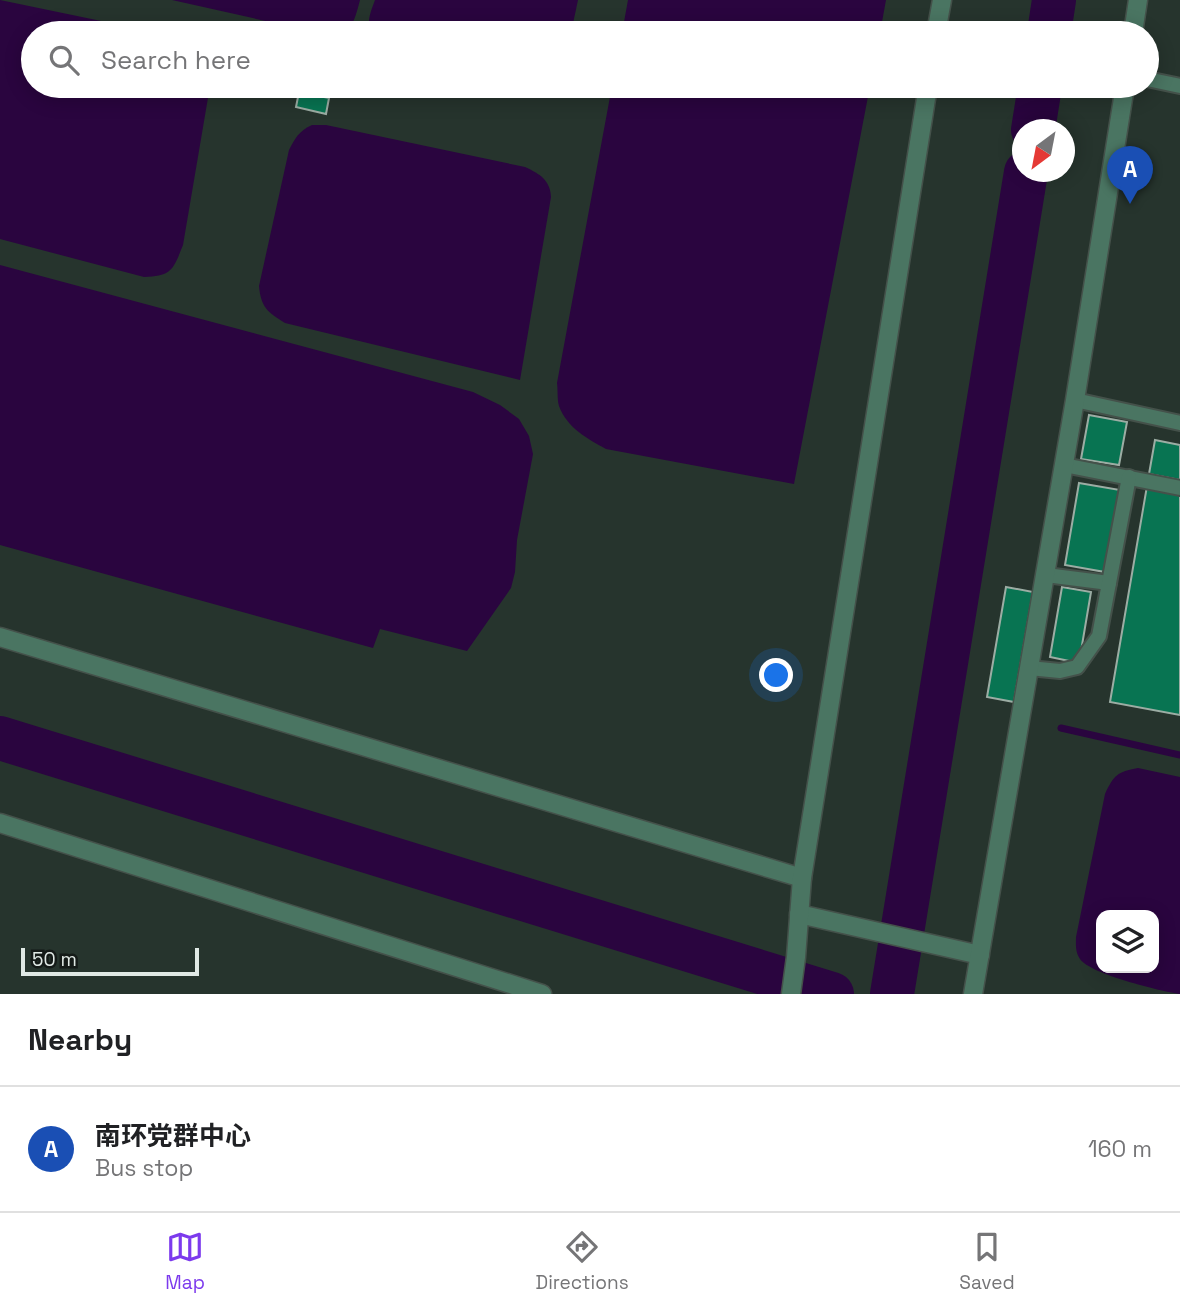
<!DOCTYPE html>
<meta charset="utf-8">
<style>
:root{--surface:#fff;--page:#f2f2f2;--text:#202124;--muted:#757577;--line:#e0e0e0;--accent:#7c3aed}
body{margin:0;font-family:"Space Grotesk","Noto Sans SC",sans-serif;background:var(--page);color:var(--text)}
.controls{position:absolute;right:21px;bottom:21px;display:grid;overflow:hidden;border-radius:14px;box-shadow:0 4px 18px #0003}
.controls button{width:63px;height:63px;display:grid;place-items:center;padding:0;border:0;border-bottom:2px solid var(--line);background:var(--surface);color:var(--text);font:35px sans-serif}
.compass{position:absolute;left:1012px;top:119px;width:63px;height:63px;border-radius:50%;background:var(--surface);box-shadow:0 4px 18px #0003;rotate:212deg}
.scale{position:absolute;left:21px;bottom:18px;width:178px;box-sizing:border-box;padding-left:7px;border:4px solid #e0e9e5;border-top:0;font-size:19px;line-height:24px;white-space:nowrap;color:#e0e9e5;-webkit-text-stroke:5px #141a17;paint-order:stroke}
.you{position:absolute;left:777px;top:676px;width:24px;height:24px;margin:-18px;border:5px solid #fff;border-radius:50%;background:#1a73e8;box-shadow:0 0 0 10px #1a73e833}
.badge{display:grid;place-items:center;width:46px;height:46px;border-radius:50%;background:var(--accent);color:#fff;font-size:23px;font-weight:700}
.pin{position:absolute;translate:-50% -58px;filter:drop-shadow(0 2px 4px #0008)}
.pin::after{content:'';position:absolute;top:37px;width:24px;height:21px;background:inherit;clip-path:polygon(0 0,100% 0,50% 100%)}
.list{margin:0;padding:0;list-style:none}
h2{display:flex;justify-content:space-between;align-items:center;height:91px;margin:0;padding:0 28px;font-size:30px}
h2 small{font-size:23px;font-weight:400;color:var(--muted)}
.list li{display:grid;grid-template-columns:46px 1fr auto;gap:21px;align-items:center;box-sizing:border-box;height:126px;padding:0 28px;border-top:2px solid var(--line)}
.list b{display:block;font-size:26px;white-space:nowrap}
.list p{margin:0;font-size:23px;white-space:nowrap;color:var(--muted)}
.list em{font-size:23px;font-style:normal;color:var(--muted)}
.icon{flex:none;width:38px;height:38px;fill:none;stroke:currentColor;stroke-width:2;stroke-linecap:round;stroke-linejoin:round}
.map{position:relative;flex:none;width:1180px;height:994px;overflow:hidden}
.search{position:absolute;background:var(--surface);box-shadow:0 4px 18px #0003;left:21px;right:21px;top:21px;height:77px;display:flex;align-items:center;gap:18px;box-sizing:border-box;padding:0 24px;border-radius:38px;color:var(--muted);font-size:26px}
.sheet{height:217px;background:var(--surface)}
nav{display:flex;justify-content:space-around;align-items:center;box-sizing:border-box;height:98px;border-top:2px solid var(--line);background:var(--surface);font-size:19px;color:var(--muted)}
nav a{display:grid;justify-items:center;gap:4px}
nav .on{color:var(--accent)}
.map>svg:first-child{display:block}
.water{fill:#2a053f;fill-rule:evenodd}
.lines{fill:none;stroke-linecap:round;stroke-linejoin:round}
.stream{stroke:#2a053f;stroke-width:7}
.river{stroke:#2a053f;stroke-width:44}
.building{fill:#087452;stroke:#9cada4;stroke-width:2}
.service-casing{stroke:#44514a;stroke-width:18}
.minor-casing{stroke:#44514a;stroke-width:21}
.tertiary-casing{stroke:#44514a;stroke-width:21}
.service{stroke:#4a7562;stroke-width:14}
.minor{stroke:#4a7562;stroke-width:18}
.tertiary{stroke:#4a7562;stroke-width:18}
</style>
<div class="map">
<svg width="1180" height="994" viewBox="0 0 1180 994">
<rect width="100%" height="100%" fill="#26342d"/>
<g class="water">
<path d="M0,0L159,33H33V86H210L183,245C173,270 172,276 144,277L0,239Z"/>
<path d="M172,0H360C352,31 350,33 319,33Z"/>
<path d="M375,0H578L571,33H371C366,22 371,11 375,0Z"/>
<polygon points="628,0 886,0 880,33 622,33"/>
<path d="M612,86H870L794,484L606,449C588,439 567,428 559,406C557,399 558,390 557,383Z"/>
<path d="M312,125H326L525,167C540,174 550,180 551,197L520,380L285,323C267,312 261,307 259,286L289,150C295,138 299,131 312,125Z"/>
<polygon points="0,265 473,392 500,405 519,419 529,436 533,454 517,540 515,572 511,588 467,651 380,629 373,648 0,545"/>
<path d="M1138,768L1180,777V994C1160,991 1090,974 1080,959C1075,952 1076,944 1076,937L1105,794C1114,775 1117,772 1138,768ZM1101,915H1154V968H1101Z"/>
</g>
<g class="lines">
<polyline class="stream" points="1061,728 1180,755"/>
<g class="river">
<polyline points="1049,33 1054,0"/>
<polyline points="1033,130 1040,86"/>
<polyline points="0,738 832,994"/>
<polyline points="892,994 1026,172"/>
</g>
</g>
<g class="building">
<polygon points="299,92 329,98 326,114 296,107"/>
<polygon points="1089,415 1127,422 1119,465 1081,459"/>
<polygon points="1155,440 1180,445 1180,480 1149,474"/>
<polygon points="1079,483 1120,490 1105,572 1065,565"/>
<polygon points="1147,486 1180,492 1180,715 1110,702"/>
<polygon points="1006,587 1033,592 1014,702 987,697"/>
<polygon points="1062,587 1091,592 1079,663 1050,657"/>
</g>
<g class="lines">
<defs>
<g id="service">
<polyline points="1147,79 1180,86"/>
<polyline points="1075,400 1180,423"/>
<polyline points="1064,465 1180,488"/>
<polyline points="1046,575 1109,583"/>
<polyline points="1029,668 1060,671 1077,667 1099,636 1129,477"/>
</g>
<g id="minor">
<polyline points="936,33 942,0"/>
<polyline points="0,637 802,878"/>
<polyline points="0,823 542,994"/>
<polyline points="799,914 980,955"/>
<polyline points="791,994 796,957 802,878 928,86"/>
</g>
<g id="tertiary">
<polyline points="1133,33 1138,0"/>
<polyline points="973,994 1075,400 1125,86"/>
</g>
</defs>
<use href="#service" class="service-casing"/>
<use href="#minor" class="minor-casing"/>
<use href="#tertiary" class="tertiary-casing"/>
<use href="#service" class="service"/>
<use href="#minor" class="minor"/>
<use href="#tertiary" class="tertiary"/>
</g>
</svg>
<div class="controls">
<button><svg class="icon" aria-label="layers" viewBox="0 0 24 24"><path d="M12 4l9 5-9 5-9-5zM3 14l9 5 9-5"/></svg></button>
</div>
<svg class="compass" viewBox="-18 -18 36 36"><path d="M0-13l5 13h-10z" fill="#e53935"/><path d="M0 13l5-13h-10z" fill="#757577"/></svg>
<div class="scale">50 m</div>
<div class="you"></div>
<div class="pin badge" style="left:1130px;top:204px;background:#1a4fb4">A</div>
<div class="search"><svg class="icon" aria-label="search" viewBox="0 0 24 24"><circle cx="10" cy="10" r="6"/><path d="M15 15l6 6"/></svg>Search here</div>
</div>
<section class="sheet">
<h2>Nearby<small></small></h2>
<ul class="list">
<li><span class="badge" style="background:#1a4fb4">A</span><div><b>南环党群中心</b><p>Bus stop</p></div><em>160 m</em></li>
</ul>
</section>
<nav>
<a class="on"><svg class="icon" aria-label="map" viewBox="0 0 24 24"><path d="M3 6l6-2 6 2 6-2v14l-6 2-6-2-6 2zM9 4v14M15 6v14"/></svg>Map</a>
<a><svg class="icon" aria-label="directions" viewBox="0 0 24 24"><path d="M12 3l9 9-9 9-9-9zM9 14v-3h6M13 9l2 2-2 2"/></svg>Directions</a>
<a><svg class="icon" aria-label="saved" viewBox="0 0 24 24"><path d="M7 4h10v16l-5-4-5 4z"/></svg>Saved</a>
</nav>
